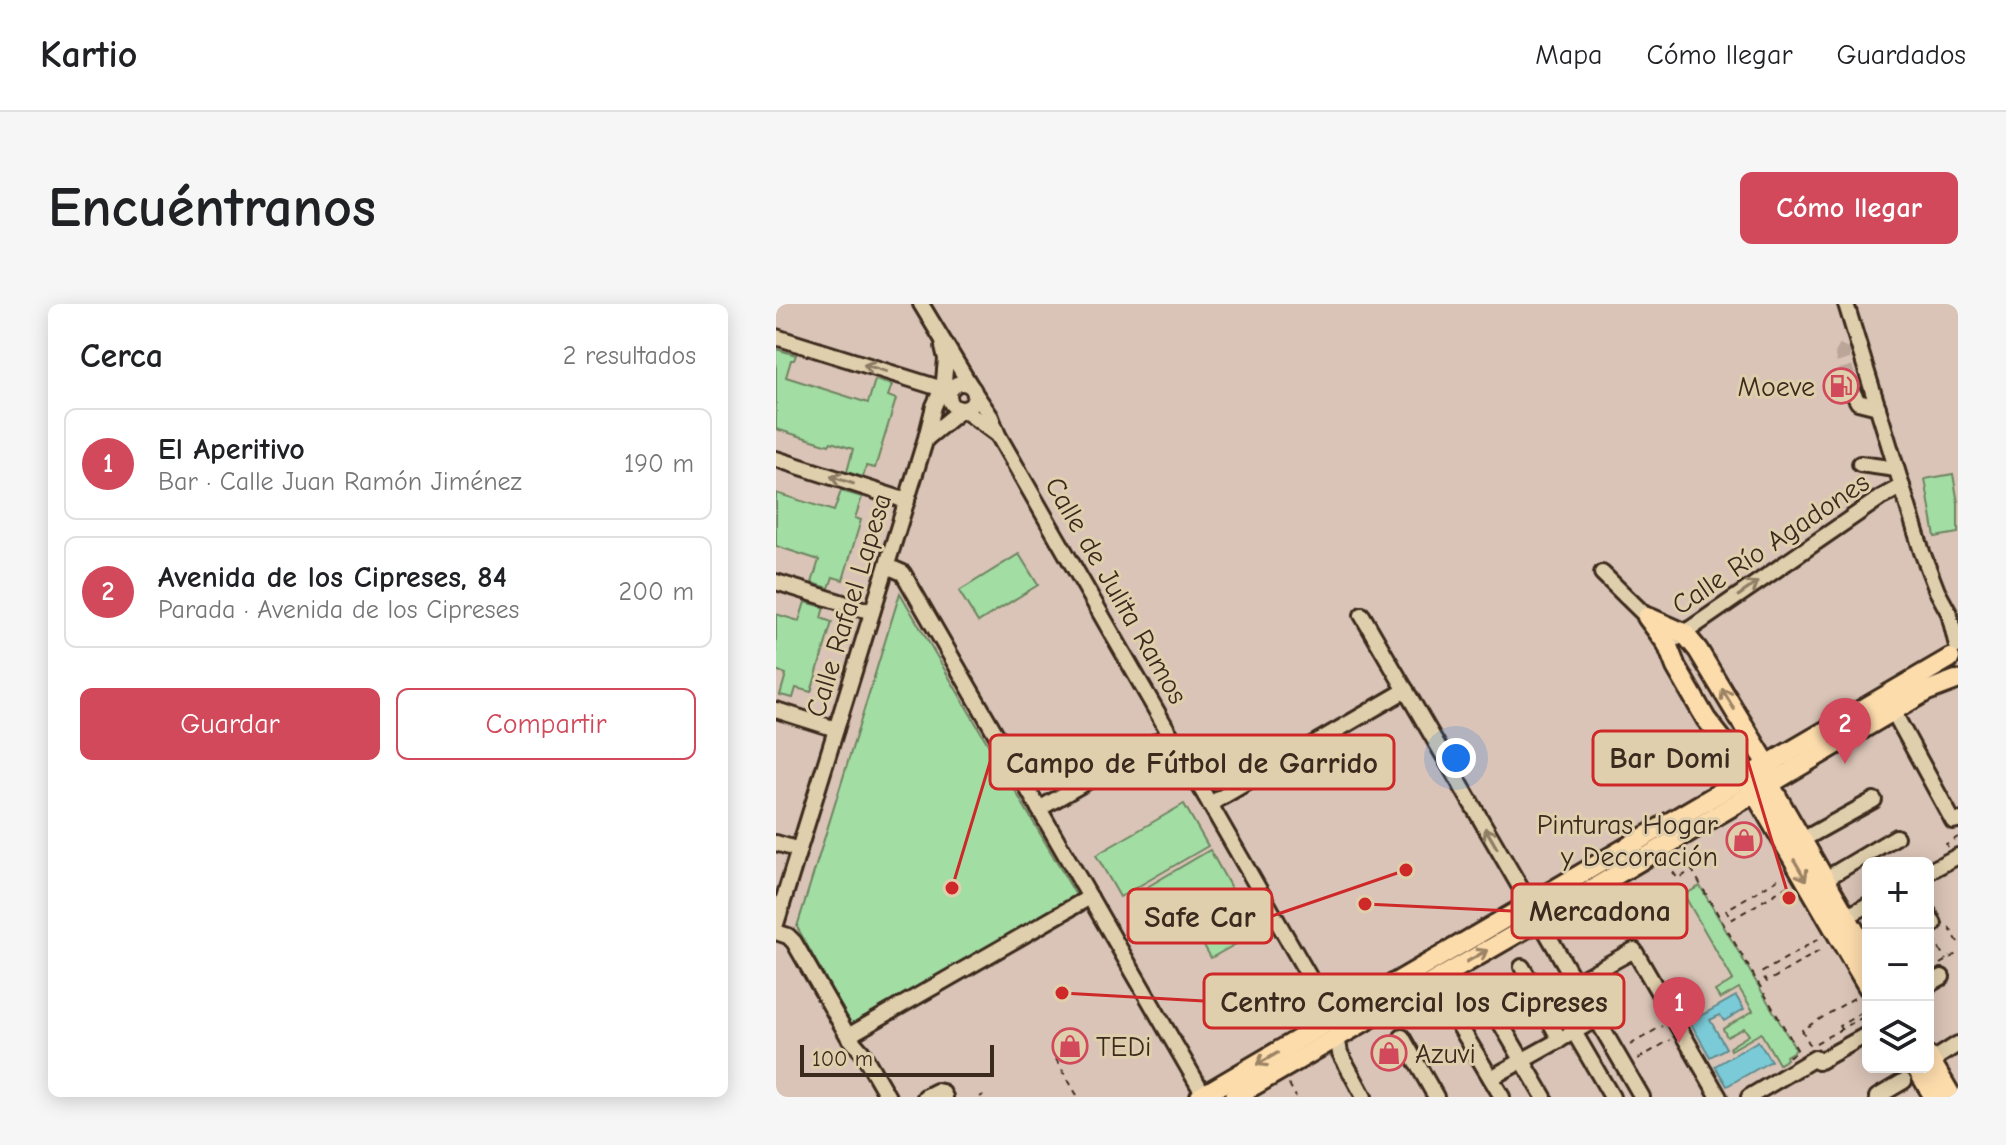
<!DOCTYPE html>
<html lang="es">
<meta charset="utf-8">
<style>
:root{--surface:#fff;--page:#f6f6f6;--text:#202124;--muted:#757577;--line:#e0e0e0;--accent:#d1495b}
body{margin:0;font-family:"Comic Neue",sans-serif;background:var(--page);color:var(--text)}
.controls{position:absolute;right:24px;bottom:24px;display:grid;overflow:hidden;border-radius:12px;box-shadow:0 4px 20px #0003}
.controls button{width:72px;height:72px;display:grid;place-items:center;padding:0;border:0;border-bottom:2px solid var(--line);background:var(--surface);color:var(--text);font:40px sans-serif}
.scale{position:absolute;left:24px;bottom:20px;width:194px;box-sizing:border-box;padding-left:8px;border:4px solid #3b2a1e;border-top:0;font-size:22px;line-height:28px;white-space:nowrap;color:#3b2a1e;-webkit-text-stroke:6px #e0cfac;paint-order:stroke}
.you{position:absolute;left:680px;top:454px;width:28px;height:28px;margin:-20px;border:6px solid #fff;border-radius:50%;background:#1a73e8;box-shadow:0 0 0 12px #1a73e833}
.badge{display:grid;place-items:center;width:52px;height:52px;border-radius:50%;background:var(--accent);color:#fff;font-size:26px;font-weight:700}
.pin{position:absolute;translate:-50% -66px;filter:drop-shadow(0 2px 4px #0008)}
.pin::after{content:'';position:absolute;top:42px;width:28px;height:24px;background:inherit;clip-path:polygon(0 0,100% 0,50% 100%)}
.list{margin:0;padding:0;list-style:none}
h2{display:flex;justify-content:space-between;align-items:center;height:104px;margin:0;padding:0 32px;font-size:34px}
h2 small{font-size:26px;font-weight:400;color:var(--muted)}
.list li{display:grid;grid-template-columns:52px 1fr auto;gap:24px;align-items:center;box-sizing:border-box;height:112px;margin:0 16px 16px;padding:0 16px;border:2px solid var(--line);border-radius:12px}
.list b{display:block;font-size:30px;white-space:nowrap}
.list p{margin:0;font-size:26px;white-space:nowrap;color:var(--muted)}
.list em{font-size:26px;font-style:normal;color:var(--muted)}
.actions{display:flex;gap:16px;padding:24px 32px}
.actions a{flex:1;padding:18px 0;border:2px solid var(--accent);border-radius:12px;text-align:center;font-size:28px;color:var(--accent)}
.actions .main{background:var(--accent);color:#fff}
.icon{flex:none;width:44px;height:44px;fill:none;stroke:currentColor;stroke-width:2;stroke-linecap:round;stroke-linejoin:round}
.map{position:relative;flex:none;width:1182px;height:793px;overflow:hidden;border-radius:12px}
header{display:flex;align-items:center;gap:48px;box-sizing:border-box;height:112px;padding:0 40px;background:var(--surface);border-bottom:2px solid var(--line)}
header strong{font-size:38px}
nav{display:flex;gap:44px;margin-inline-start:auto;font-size:28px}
.intro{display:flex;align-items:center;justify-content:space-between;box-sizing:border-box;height:192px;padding:0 48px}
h1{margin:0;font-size:56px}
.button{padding:20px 36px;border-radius:12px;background:var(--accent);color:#fff;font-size:28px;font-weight:700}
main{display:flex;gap:48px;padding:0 48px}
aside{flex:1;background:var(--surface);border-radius:12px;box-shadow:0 4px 20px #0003}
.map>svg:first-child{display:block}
.green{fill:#a2dda4;stroke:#6e8461;stroke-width:2}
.water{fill:#7acad7;stroke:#618a8d;stroke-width:2}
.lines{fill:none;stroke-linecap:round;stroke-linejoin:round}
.minor-tunnel{stroke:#baa598;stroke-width:14;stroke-dasharray:14 7;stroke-linecap:butt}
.minor-casing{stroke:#3b2a1e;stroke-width:20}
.major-casing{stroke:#3b2a1e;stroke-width:24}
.path{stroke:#3b2a1e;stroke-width:2;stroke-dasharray:6 6;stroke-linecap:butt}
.minor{stroke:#e0cfac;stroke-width:14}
.major{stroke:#fddcac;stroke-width:18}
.oneway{stroke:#8e7c65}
.oneway2{stroke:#9c8365}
.labels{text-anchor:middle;stroke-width:6;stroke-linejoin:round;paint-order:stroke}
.poi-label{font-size:28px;fill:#3b2a1e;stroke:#e0cfac;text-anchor:end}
.street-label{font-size:28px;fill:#3b2a1e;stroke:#e0cfac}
.leader{fill:none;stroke:#ce2828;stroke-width:3}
.callout-dot{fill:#ce2828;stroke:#e0cfac;stroke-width:3}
.callout{fill:#e0cfac;stroke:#ce2828;stroke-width:3}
.callout-label{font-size:30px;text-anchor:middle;font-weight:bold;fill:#3b2a1e}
</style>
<header>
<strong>Kartio</strong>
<nav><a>Mapa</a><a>Cómo llegar</a><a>Guardados</a></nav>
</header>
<div class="intro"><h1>Encuéntranos</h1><a class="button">Cómo llegar</a></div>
<main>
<aside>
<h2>Cerca<small>2 resultados</small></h2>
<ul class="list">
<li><span class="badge">1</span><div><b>El Aperitivo</b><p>Bar · Calle Juan Ramón Jiménez</p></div><em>190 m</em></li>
<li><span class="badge">2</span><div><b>Avenida de los Cipreses, 84</b><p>Parada · Avenida de los Cipreses</p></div><em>200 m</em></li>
</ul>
<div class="actions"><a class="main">Guardar</a><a>Compartir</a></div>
</aside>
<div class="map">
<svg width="1182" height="793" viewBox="0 0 1182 793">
<rect width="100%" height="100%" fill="#dac4b7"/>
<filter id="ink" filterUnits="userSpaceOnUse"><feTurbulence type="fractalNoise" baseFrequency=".0125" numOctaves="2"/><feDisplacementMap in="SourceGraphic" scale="16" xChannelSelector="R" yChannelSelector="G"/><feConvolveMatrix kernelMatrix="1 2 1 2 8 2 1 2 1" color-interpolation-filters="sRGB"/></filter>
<g filter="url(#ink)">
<g class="green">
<polygon points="0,45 20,51 18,56 15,56 10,73 92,99 99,76 116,81 112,92 120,95 99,164 90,162 87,173 71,168 77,145 55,138 53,141 0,125"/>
<polygon points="1177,170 1182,199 1182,229 1159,233 1149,175"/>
<polygon points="65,187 86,193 79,214 85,216 67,276 57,273 53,284 36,279 43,256 0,242 0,189 58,207"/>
<polygon points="243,250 262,281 202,318 183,287"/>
<polygon points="124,289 301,593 76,722 21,623"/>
<polygon points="29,298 48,303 45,314 56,318 35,388 20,384 17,394 4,391 10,370 0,366 0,310 23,317"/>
<polygon points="408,500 432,542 344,593 320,551"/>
<polygon points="434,546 455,584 388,623 366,586"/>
<polygon points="924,582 1020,746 1010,752 1011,755 1003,760 985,729 955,746 954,743 973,731 968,724 951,733 947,725 977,707 963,684 944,695 939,687 957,676 908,591"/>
<polygon points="462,594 481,628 435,654 416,620"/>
</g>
<g class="water">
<polygon points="960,692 968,705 948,717 944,711 934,716 950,744 934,753 914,718"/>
<polygon points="982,737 995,757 951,782 939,762"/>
</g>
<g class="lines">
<polyline class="minor-tunnel" points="1070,44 1066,51 1077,89"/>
<defs>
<g id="minor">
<polyline points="145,0 194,81"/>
<polyline points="1070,0 1146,248 1161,287 1173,309 1181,342"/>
<polyline points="0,33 173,87"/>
<polyline points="167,42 170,55 168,77 172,90"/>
<circle cx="186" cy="92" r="13"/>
<polyline points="1077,89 1082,98 1102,103"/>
<polyline points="200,91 215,113 222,131 558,716 564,749 588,793"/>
<polyline points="188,106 222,131"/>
<polyline points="151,134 185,106"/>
<polyline points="0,155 131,197"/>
<polyline points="1084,160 1120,165"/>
<polyline points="111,262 127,269 428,791"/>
<polyline points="826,269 871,313"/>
<polyline points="0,278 96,308"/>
<polyline points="586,311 866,793"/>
<polyline points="901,334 1104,194 1126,182"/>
<polyline points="0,406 60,425"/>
<polyline points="1117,407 1177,517 1182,516"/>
<polyline points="434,500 630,386"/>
<polyline points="263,505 394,430"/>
<polyline points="1026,536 1098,496"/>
<polyline points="0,539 23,546"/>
<polyline points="1152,568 1182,552"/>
<polyline points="1049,575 1120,533"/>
<polyline points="1152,609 1158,620"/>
<polyline points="1070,613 1092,601"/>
<polyline points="0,620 150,134 158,102 164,89 177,83"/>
<polyline points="0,628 12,632 18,638 72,732 86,748 112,793"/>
<polyline points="746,663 773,710 773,716 784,736"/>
<polyline points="800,678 858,646 943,793"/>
<polyline points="1152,681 1166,673"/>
<polyline points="705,686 768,793"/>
<polyline points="674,706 726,793"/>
<polyline points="72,732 314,593"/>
<polyline points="626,733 660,793"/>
<polyline points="801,733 836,793"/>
<polyline points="1152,759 1182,740"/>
<polyline points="715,774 821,715"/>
<polyline points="149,793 161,787 166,788 169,793"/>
<polyline points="973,793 1039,754 1042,758 1092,730"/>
<polyline points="1101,793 1128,777"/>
</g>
<g id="major">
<polyline points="871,313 891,340 900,363 930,415 945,434 978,488 1092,683"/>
<polyline points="874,314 908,329 922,346 992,462 993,479 1092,650"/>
<polyline points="1152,752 1176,793"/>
<polyline points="1140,763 1158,793"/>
<polyline points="424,793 1174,354"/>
<polyline points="458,793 764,616 1117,407 1151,387 1180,376"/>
</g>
</defs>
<use href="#minor" class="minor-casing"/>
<use href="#major" class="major-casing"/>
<g class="path">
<polyline points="1172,543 1170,540 1182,533"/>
<polyline points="897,568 902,575 916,566 1022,747 1012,753"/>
<polyline points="1002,575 950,606 955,616 1012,582"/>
<polyline points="1152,587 1157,596"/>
<polyline points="1173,623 1182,638"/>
<polyline points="1157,634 1170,656"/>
<polyline points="1043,647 991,678 985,669 1044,634"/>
<polyline points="1164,660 1182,649"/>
<polyline points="1088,699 1092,706"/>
<polyline points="1065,725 1063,722 1087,708"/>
<polyline points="1040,739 1089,712"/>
<polyline points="854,741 886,722"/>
<polyline points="1034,741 1026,726 1078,694"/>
<polyline points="280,755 302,793"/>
<polyline points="862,755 894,736"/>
<polyline points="513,780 520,793"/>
<polyline points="204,793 207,791"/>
</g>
<use href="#minor" class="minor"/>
<use href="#major" class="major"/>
</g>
<defs><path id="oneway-shaft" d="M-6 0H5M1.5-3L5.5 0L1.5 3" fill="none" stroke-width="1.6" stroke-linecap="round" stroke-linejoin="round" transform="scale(2)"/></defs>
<g class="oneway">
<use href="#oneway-shaft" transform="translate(99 64) rotate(-163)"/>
<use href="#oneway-shaft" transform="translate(66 176) rotate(-162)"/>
<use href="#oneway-shaft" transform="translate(972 285) rotate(-35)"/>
<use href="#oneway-shaft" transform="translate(715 534) rotate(-120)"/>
</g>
<g class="oneway2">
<use href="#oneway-shaft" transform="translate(952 395) rotate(-121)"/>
<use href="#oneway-shaft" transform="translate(1024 566) rotate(60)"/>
<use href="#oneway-shaft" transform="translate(701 652) rotate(-30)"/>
<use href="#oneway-shaft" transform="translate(491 755) rotate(150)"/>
</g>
</g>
<defs>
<symbol id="fuel-ring" viewBox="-11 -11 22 22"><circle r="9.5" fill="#e0cfac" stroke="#d1495b" stroke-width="1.5"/><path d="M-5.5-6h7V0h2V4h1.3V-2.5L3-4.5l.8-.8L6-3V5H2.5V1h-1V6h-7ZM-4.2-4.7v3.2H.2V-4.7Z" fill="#d1495b"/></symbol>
<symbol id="shop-ring" viewBox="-11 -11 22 22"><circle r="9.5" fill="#e0cfac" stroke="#d1495b" stroke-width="1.5"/><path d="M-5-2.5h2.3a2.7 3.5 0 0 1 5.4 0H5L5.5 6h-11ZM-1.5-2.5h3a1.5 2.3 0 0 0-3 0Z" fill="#d1495b"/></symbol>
</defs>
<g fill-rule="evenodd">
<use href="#fuel-ring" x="1045" y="62" width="40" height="40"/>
<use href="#shop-ring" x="948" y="516" width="40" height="40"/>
<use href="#shop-ring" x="274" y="722" width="40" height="40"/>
<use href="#shop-ring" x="593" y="729" width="40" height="40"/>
</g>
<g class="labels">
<g class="poi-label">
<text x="1039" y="92">Moeve</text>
<text x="942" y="530">Pinturas Hogar<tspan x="942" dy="32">y Decoración</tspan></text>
<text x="320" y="752" text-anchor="start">TEDi</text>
<text x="639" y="759" text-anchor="start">Azuvi</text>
</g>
<g class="street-label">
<text transform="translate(994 239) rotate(-34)" y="10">Calle Río Agadones</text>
<text transform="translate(341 286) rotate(60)" y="10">Calle de Julita Ramos</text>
<text transform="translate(72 301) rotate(-73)" y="10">Calle Rafael Lapesa</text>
</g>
</g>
<path class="leader" d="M1013 594L971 454M176 584L214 458M589 600L736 607M630 566L496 612M286 689L428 697"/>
<g class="callout-dot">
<circle cx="1013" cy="594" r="8"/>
<circle cx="176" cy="584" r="8"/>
<circle cx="589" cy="600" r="8"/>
<circle cx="630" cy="566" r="8"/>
<circle cx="286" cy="689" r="8"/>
</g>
<g class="callout">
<rect x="817" y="427" width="154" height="54" rx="8"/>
<rect x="214" y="431" width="404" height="54" rx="8"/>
<rect x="736" y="580" width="175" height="54" rx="8"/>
<rect x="352" y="585" width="144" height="54" rx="8"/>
<rect x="428" y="670" width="420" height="54" rx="8"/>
</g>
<g class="callout-label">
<text x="894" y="464">Bar Domi</text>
<text x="416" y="469">Campo de Fútbol de Garrido</text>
<text x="824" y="617">Mercadona</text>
<text x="424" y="623">Safe Car</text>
<text x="638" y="708">Centro Comercial los Cipreses</text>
</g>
</svg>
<div class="controls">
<button>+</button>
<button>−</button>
<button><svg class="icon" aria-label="layers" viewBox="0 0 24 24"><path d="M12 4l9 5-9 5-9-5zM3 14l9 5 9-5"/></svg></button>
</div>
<div class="scale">100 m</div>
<div class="you"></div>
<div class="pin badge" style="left:903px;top:739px">1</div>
<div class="pin badge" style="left:1069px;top:460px">2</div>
</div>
</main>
